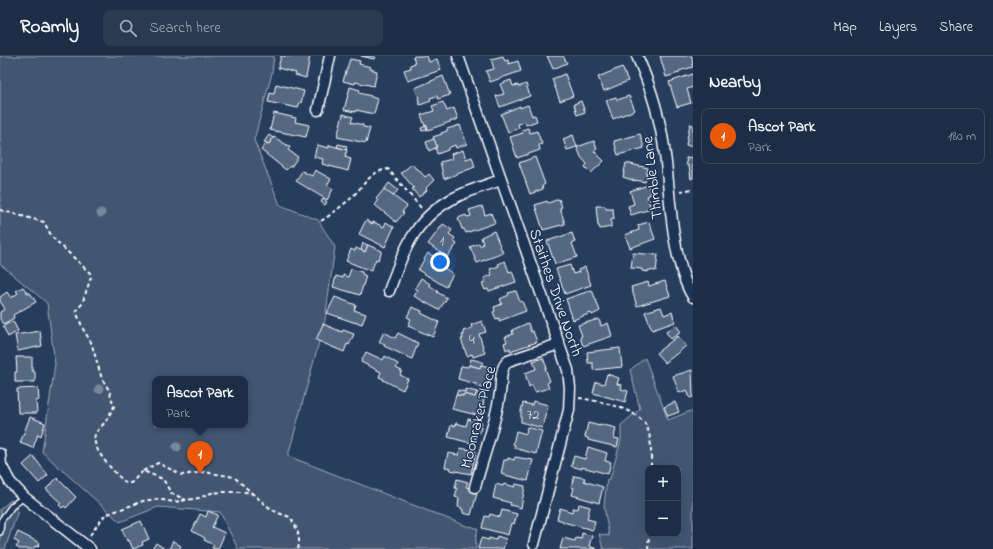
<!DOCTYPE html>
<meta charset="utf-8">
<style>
:root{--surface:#1c2e46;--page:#293a51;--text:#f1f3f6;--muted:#a0a8b3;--line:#3a4a5f;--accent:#ea580c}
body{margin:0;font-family:"Indie Flower",sans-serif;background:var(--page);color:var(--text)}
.controls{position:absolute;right:12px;bottom:12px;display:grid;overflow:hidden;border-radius:8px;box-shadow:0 4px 16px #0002}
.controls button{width:36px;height:36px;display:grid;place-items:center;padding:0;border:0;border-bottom:1px solid var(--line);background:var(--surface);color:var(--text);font:20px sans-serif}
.you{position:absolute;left:440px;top:206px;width:14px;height:14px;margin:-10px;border:3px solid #fff;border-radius:50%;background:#1a73e8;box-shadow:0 0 0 6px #1a73e833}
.badge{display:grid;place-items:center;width:26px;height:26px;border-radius:50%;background:var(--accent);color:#fff;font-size:13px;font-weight:700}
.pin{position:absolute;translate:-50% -33px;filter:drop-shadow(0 1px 2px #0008)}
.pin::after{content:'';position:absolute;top:21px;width:14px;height:12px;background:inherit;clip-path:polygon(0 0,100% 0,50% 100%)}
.popup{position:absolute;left:152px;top:320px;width:96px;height:52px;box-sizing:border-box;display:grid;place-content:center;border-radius:8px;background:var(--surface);filter:drop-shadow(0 1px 3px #0005);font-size:13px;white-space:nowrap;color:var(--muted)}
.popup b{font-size:15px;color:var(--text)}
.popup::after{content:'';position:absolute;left:50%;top:100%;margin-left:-8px;border:8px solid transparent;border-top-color:var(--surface)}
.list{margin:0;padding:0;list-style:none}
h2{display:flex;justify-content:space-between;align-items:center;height:52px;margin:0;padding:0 16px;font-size:17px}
h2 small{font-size:13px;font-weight:400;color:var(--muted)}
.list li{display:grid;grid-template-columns:26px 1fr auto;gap:12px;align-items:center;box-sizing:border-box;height:56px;margin:0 8px 8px;padding:0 8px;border:1px solid var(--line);border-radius:8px}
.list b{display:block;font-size:15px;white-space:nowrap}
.list p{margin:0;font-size:13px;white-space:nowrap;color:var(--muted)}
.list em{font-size:13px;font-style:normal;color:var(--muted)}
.icon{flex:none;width:22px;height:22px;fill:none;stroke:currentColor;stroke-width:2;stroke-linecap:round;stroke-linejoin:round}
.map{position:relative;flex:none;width:693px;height:493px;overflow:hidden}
header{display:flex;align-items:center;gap:24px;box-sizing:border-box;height:56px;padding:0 20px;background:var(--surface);border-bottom:1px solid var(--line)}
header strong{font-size:19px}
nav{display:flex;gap:22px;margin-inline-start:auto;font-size:14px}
.search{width:280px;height:36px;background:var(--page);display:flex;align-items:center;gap:10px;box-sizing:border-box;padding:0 14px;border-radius:8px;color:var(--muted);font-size:15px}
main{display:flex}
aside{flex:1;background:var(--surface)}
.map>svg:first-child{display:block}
.green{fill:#425672;stroke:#a0aab8;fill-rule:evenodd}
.building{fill:#556781;stroke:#fff}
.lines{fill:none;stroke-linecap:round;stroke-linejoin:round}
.service-casing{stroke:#fff;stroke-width:8}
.minor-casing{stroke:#fff;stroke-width:13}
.path{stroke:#fff;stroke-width:2;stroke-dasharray:4 3;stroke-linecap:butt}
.service{stroke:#1d3557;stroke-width:5}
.minor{stroke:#1d3557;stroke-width:10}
.tree{fill:#79879c}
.labels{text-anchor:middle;stroke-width:3;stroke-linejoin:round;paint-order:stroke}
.number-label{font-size:14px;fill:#d4d9e0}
.street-label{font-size:16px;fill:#fff;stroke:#1d3557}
</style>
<header>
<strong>Roamly</strong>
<div class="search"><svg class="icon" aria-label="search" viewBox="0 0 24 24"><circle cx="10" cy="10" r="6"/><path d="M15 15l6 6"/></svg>Search here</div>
<nav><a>Map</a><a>Layers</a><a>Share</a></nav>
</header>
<main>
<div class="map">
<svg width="693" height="493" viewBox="0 0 693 493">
<rect width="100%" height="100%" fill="#263d5e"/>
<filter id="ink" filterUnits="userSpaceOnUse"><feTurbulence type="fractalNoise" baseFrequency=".025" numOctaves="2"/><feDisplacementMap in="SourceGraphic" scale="8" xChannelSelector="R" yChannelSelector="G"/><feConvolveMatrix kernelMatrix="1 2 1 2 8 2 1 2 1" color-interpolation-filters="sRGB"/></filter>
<g filter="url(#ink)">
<g class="green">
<path d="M0,0H274L272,17L254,84L280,149L318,164L335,191L325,264L288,400L469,471L471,470L478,473L476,480V493H238L220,456L158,451L120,466L42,396L55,308L47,247L0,208ZM155,323H245V369H155Z"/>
<path d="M645,302L668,364L693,354V493H603L599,478L609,480L604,450L607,423H610L621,384V369L640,353L630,314ZM648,412H678V478H648Z"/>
<polygon points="11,444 18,455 5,493 0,493 0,453"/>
</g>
<g class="building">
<polygon points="281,0 310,0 306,22 295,19 296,17 278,12"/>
<polygon points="361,0 375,0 374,3"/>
<polygon points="415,0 427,0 429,6 437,3 441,14 408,25 404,14 411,12 410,9 415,7 413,1"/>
<polygon points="503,0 505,5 508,4 509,8 518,5 521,15 490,26 486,15 494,13 491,3"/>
<polygon points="547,0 563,0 567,7 553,13"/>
<polygon points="660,0 692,0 693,11 679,15 679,17 666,21"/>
<polygon points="350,3 360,5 359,8 371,11 370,13 377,15 374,30 355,26 355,28 343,25"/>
<polygon points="622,11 628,25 604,35 598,21"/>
<polygon points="565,18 573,40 560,45 552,23"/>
<polygon points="693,18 693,31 687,33 691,47 677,51 669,26"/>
<polygon points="443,20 450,39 438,43 437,40 430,42 431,45 420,49 418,43 419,42 415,32"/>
<polygon points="511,24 513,30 518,29 518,31 526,28 530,40 500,51 496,40 504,38 500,28"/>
<polygon points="276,28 304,35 301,47 300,46 298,52 268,46 270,37 274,38"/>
<polygon points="350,31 360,34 359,37 371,40 371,41 378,43 374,58 356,54 356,56 344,54"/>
<polygon points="629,40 635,54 613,63 606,44 616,41 617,44"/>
<polygon points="581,45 585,56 577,59 574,48"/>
<polygon points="443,46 447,55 454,52 458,63 428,74 427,69 425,70 421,59 434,55 432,50"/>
<polygon points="528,49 532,60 535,59 537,65 526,69 525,66 518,68 519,72 508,76 501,58 520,50 520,52"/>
<polygon points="274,57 296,62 295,66 309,69 306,81 270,74"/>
<polygon points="343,58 353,61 351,66 363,69 363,71 370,72 366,87 337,81"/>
<polygon points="690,68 693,69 693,91 686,89"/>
<polygon points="460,69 467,88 456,92 455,89 448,92 448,94 437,98 433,81 442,78 441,77 447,75 447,73"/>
<polygon points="426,70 427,74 422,75 421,72"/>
<polygon points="528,72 530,77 537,75 542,88 539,89 540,94 517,102 510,81 523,77 522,74"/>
<polygon points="640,78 644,92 618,99 614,85"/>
<polygon points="269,79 273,82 269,88 264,86"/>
<polygon points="573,79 577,91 567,94 563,83"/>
<polygon points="274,81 290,91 288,94 298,101 291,111 290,110 286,114 261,94 267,87 269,88"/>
<polygon points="434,83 437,91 429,95 426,86"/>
<polygon points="594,85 597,93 594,95 604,105 591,117 585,111 587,108 581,101 577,91"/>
<polygon points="338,88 347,90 346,94 337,91"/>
<polygon points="317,89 329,92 329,89 347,94 345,101 351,103 348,115 322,108 323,103 314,101"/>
<polygon points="463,94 466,103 472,101 475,111 444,123 440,106 452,103 451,98"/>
<polygon points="535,101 545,128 542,130 543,133 530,138 519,107"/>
<polygon points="693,101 693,122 691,123 689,110 687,110 686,102"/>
<polygon points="626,107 648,112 645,126 635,124 635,125 623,121"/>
<polygon points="412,108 416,113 417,112 425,121 429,118 434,124 426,132 427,134 419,141 412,133 414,132 401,117"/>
<polygon points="315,114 331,123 327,129 333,133 327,144 296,125 302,115 312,120"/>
<polygon points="389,127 398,134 393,140 384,134"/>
<polygon points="648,129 651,138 647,140 651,153 631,159 628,150 634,148 630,135"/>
<polygon points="384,133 407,150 402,156 404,157 396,166 375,149 378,145 376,143"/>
<polygon points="323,143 327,146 325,149 321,146"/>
<polygon points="559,143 562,151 560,152 565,168 543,174 535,149 547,145 548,147"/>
<polygon points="482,150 485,159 491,157 495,167 466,177 464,173 462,173 458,162 466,159 467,161 471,160 469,154"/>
<polygon points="596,150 605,150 606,153 613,153 614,163 611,164 611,171 600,173 599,170 598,170"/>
<polygon points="366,164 372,168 373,166 384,171 386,166 394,171 385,191 359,178"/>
<polygon points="649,166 655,183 630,192 625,179 639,174 638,169"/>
<polygon points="443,168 452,174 449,178 455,182 453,185 457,188 447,201 428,188"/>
<polygon points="494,175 503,197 477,207 470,191 479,187 480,190 483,188 481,181"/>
<polygon points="572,177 575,186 572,187 577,201 555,208 547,185"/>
<polygon points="363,187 368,189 365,196 361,194"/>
<polygon points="368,189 382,195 378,204 376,203 371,215 346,205 351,193 355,195 356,192 365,196"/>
<polygon points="428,197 438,203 436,206 453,218 446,231 418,214"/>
<polygon points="633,197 658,199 656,215 648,214 648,216 642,215 642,213 631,212"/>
<polygon points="505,205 509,216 512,215 516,226 489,235 488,233 485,234 482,227 485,226 484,222 492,219 490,213 499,210 498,208"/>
<polygon points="570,209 573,218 579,216 578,214 585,211 591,229 565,238 556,213"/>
<polygon points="351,213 362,216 362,218 366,220 360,239 333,231 336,220 343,222 343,219 348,221"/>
<polygon points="421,222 430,228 429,229 438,235 437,236 447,242 439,254 414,240 418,234 415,232"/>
<polygon points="665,225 670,240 637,250 631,231 648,226 649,230"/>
<polygon points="23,231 28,238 30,237 36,246 13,259 14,262 3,268 0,263 0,256 5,253 0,245 0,241 7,236 11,242 18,237 16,235"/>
<polygon points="592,234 600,255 592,259 591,257 573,264 566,243"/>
<polygon points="516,235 520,246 522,245 526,255 499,265 499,262 496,263 493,256 495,255 494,251 502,248 500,243 509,239 508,237"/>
<polygon points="335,241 356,249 354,254 366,258 362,268 356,266 356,267 327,257"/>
<polygon points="412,251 422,255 421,257 439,266 433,281 408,270 411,263 407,261"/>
<polygon points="661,251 664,259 672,256 675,266 652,274 645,256"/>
<polygon points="599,263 601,270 608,267 612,280 583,290 580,281 582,280 578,269"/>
<polygon points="13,265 18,275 8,281 3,270"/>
<polygon points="482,265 486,276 479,278 485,297 473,301 472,298 467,300 461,283 463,283 462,279 464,279 463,275 472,272 471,269"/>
<polygon points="528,267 531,276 533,275 537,286 510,295 510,292 506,294 504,287 507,286 505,281 513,278 512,274"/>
<polygon points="323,268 342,276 343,274 354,278 349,289 347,288 344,296 316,284"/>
<polygon points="676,269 681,276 671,283 666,276"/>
<polygon points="40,275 42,290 18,295 15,279"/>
<polygon points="384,276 395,282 398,277 418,287 412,303 384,290 385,288 379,286"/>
<polygon points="678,280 686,290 665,307 656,297"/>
<polygon points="620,292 622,311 593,314 593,307 588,307 587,296"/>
<polygon points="366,296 383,304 385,300 398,308 396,312 402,315 400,319 408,323 403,334 383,324 384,323 379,321 381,316 361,306"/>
<polygon points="16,301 32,301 32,315 35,315 35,326 15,326 15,316 17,316"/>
<polygon points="543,302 547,312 545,312 550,325 547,327 549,332 535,336 532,329 529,331 525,317 536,313 533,305"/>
<polygon points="471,303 483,306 480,312 469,309"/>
<polygon points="469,309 480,312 481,309 490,311 486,333 476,330 476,328 458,323 461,310 468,311"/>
<polygon points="692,314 693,341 690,342 687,334 679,337 673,320"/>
<polygon points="607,318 619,322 617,328 622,329 621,333 628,335 625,346 593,337 596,326 604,328"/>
<polygon points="38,332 39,344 36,345 37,357 18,357 17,333"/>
<polygon points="465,333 477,336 475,341 464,338 463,340 456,339 458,334 465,336"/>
<polygon points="477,336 485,338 481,360 452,353 456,339 463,340 464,338 475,341"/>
<polygon points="533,345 548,349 542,372 521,366 521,355 523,347 532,349"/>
<polygon points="675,346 679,356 668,360 664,351"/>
<polygon points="30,361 45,367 41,380 38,378 33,392 20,387"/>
<polygon points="468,363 482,367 480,377 477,376 474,388 448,381 451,369 455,370 456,367 466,370"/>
<polygon points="588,367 600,370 600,368 616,372 614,382 619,383 617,391 588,384 588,382 585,381"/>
<polygon points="527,371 542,375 536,398 514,392 515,389 513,388 516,375 526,378"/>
<polygon points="588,391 607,397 605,405 611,406 608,418 582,411 582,413 571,410 574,400 585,403"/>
<polygon points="460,392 476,395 471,418 450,414 451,412 445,411 448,397 459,399"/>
<polygon points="33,400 48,419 39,427 23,409"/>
<polygon points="515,401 533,404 528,425 501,418 504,404 508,404 508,402 514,404"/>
<polygon points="574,420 585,422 584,425 603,431 599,447 572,439 574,432 571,431"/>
<polygon points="57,422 76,441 66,452 64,450 62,452 59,449 61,447 46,433"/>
<polygon points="457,423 468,426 466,431 478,434 471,459 463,457 463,454 462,454 462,452 458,451 459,442 455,441 457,433 455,432"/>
<polygon points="496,428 503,430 504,428 515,431 516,428 525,430 521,452 510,449 511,447 493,442"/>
<polygon points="579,448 590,451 587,463 595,465 593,474 563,466 563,465 557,463 560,452 572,456 573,452 578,453"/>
<polygon points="502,454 517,458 514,468 511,467 508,479 482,472 485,460 489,461 490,458 500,461"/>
<polygon points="208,455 218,459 212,471 225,477 218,493 212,492 214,489 204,484 205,482 192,475 200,458 206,461"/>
<polygon points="141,465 149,483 142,486 143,489 133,493 129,484 127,485 122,473"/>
<polygon points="18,476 40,487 38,491 35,490 33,493 20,493 16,491 19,487 14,484"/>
<polygon points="582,477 592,480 589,490 597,493 560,493 563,482 575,485 576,482 581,483"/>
<polygon points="497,480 506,483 503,493 478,493 481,482 489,484 489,482 496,484"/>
<polygon points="173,485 181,490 179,493 169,493"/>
<polygon points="156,487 165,493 152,493"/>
</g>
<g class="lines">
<defs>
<polyline id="service" points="0,476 1,465 12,450 24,441"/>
<g id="minor">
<polyline points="458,0 568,314 570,332 569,354 534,488"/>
<path d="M637,0C651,31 661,65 665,99C670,135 670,170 679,204C682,217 686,230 693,241"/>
<polyline points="318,54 330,0"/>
<path d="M389,235C404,194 415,160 458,140C472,133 487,129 501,124"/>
<polyline points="0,398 1,409 10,426 24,441 90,493"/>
<path d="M475,431C483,401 496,367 500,337C502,326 499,313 508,305L559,288"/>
</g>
</defs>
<use href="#service" class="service-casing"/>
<use href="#minor" class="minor-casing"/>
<g class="path">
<polyline points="680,135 693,133"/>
<path d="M0,154L44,166L52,181L90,217L91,221L82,248L76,255L83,273L91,286L102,323L109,334L114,351C111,355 109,360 106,365C103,369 97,374 95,379C90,393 117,419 126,427H131L143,415L163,423L171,437L186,444"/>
<path d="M321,165C331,159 340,151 349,144C362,133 369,115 388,113L422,153"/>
<path d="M579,342C598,345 638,352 647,371C652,384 651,399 651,412"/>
<polyline points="143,415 158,407 182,419 205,416 234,421 252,437"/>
<path d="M90,479L105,459L143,445L157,443L174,446L199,442L211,437L222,436H246L253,438L271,453L278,457L290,461C297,471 301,481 298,493"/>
<polyline points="648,493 649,478"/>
</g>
<use href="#service" class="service"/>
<use href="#minor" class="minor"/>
</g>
<g class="tree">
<circle cx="101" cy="157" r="4.5"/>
<circle cx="99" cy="333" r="4.5"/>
<circle cx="177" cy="391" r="4.5"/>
</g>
</g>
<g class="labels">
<g class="number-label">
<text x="442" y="189">1</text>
<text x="472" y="288">4</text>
<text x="533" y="363">72</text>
</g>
<g class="street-label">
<text transform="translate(651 122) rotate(-97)" y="6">Thimble Lane</text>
<text transform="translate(557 236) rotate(71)" y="6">Staithes Drive North</text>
<text transform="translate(477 361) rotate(-76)" y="6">Moonraker Place</text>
</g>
</g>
</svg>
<div class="controls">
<button>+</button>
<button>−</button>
</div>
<div class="you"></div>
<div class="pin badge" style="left:200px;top:418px">1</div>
<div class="popup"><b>Ascot Park</b>Park</div>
</div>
<aside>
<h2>Nearby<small></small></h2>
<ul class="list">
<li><span class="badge">1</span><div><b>Ascot Park</b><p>Park</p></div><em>180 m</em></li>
</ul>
</aside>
</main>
